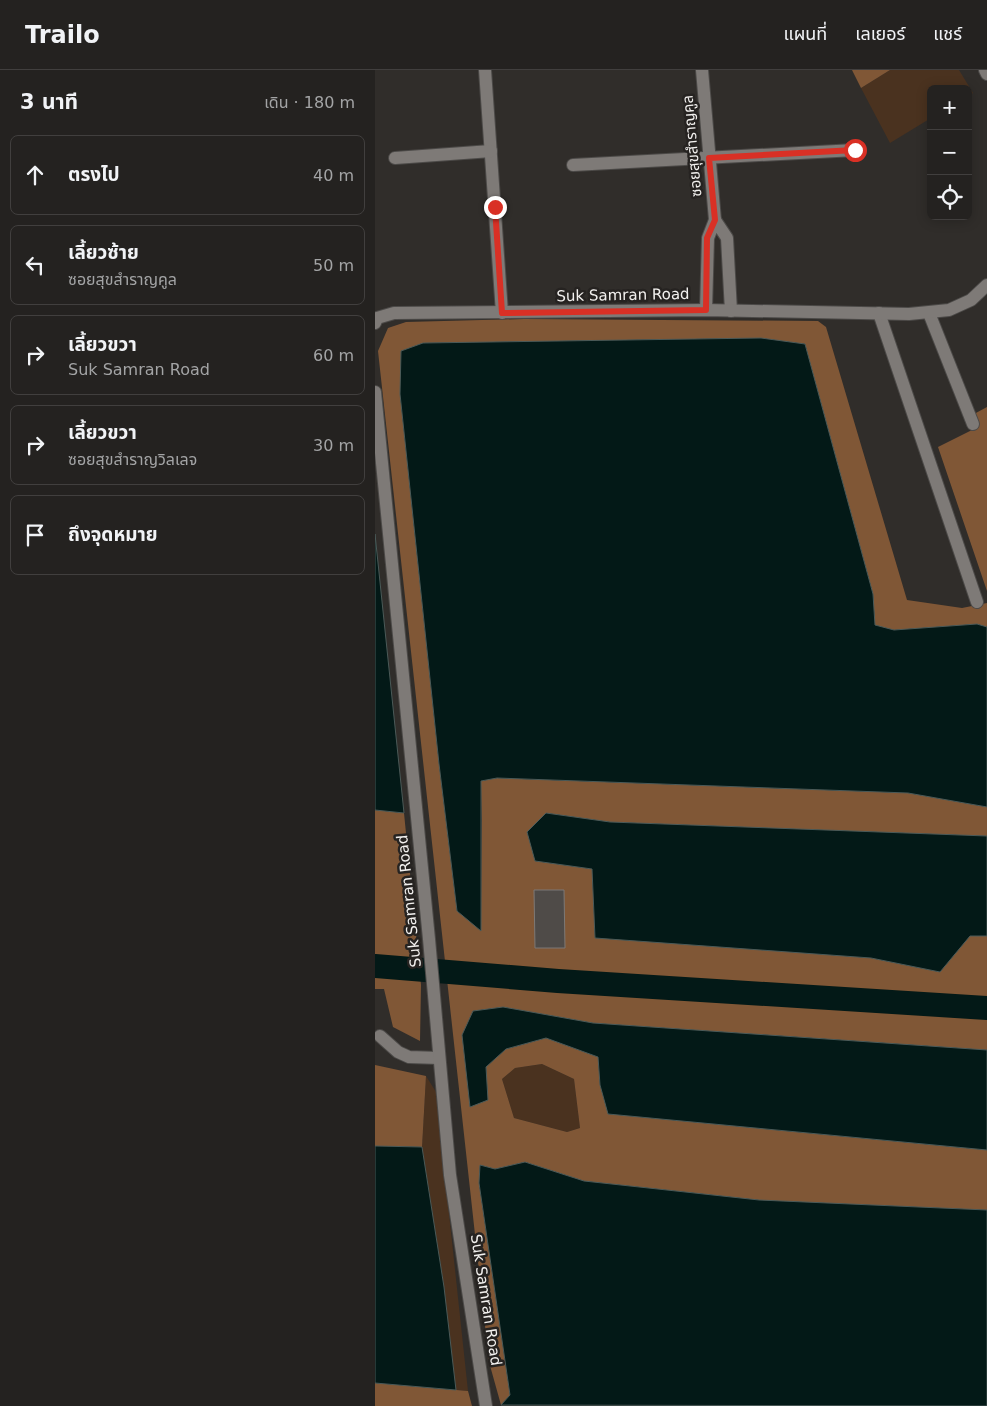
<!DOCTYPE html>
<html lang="th">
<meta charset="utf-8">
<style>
:root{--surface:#242220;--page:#2c2a29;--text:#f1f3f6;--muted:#a3a4a5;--line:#413f3e}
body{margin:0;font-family:"DejaVu Sans","Noto Sans Thai",sans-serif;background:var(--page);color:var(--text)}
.controls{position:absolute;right:15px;top:15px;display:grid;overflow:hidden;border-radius:8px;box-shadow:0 2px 12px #0003}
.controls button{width:45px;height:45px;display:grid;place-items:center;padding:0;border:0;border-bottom:1px solid var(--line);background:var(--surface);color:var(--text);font:25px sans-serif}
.stop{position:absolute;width:15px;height:15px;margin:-11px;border:4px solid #d93025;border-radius:50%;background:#fff}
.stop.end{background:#d93025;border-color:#fff;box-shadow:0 1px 5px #0008}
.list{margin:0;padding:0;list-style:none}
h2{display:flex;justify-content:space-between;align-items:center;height:65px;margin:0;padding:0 20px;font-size:21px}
h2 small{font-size:16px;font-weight:400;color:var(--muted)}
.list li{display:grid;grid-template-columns:32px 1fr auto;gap:15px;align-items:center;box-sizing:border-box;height:80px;margin:0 10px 10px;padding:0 10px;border:1px solid var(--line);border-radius:8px}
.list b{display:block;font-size:19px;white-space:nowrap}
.list p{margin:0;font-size:16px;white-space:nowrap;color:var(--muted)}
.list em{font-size:16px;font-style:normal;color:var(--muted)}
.icon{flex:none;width:28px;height:28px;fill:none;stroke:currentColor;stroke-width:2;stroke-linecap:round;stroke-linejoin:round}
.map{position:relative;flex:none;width:612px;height:1336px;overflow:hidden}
header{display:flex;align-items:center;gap:30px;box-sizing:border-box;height:70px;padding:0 25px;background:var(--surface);border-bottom:1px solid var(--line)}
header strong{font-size:24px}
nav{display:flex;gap:28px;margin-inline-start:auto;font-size:18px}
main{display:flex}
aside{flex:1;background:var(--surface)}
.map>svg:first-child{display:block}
.green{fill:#4a321f}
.forest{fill:#805736;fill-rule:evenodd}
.water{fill:#031917;stroke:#4b5a58}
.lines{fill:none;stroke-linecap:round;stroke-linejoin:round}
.canal{stroke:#031917;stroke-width:24}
.building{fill:#4f4b48;stroke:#7d7976}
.service-casing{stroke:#4c4a48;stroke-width:14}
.minor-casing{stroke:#4c4a48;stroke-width:14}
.service{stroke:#7e7a77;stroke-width:12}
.minor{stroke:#7e7a77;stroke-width:12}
.route{stroke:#d93025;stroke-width:6}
.labels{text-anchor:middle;stroke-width:5;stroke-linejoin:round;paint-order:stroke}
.street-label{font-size:15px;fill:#f2f0ee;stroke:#262321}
</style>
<header>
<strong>Trailo</strong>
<nav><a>แผนที่</a><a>เลเยอร์</a><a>แชร์</a></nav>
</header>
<main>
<aside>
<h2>3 นาที<small>เดิน · 180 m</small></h2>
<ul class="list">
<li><svg class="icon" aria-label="ahead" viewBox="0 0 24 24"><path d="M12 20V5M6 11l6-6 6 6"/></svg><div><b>ตรงไป</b></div><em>40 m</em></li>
<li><svg class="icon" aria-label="left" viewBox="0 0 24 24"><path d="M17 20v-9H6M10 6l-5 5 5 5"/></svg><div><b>เลี้ยวซ้าย</b><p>ซอยสุขสำราญคูล</p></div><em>50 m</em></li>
<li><svg class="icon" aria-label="right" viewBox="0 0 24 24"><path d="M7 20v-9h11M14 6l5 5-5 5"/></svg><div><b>เลี้ยวขวา</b><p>Suk Samran Road</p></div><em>60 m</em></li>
<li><svg class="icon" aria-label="right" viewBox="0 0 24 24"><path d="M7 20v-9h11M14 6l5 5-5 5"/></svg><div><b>เลี้ยวขวา</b><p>ซอยสุขสำราญวิลเลจ</p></div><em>30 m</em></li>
<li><svg class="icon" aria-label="arrive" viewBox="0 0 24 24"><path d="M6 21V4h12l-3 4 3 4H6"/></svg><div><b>ถึงจุดหมาย</b></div></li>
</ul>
</aside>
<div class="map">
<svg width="612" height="1336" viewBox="0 0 612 1336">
<rect width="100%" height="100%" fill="#302d2a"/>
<g class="green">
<polygon points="515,0 584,0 598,23 593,26 593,19 556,19 556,48 515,73 486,18"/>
<polygon points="167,994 199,1009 205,1058 192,1062 139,1048 127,1009 140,998"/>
<polygon points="51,1006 61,1022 93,1321 81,1320 69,1217 47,1077"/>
</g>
<g class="forest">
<polygon points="477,0 515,0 486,18"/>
<path d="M149,249L443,251L451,257L532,530L587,538L612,533V557L602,554L519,560L500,556L498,524L430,274L386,268L48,273L27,281L25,324L64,694L82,841L106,860L107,750L106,711L122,708L533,723L612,737V766L235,752L171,743L160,791L217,799L220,867L496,888L565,902L595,865L612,866V980L218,953L128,937L98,941L112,1030L111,997L131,979L171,968L223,987L225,1015L234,1044L612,1080V1140L384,1130L209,1111L150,1092L120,1099L105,1095L104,1113L135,1325L126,1335L114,1292L3,281L13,258L31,252ZM167,994L199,1009L205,1058L192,1062L139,1048L127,1009L140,998Z"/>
<polygon points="612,337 612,521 563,377 603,357 599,344"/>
<polygon points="0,740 29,743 46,915 45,971 18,957 9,919 0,919"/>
<polygon points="0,995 51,1006 47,1077 0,1076"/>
<polygon points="0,1313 93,1321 97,1336 0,1336"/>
</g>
<g class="water">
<polygon points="386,268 430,274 498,524 500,555 519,560 602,554 612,557 612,737 533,723 122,708 106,711 106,861 82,841 64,694 25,324 26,281 48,273"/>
<polygon points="0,464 29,743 0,740"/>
<polygon points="171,743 235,752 612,766 612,866 595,866 565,902 496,888 220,868 217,799 160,791 152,762"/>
<polygon points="128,937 218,953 612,980 612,1080 233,1044 225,1015 223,987 171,968 131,979 111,997 113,1030 95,1037 87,965 98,941"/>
<polygon points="0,1076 47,1077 69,1217 81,1320 0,1313"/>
<polygon points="150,1092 209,1111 384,1130 612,1140 612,1336 126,1335 135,1325 104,1113 105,1095 120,1099"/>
</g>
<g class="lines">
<polyline class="canal" points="0,896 183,911 612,938"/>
</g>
<polygon class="building" points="159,820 189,820 190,878 160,878"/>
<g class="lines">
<defs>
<g id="service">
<polyline points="610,0 612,4"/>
<polyline points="554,243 598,354"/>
<polyline points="5,966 23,982 34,987 64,988"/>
</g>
<g id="minor">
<polyline points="110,0 127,243"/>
<polyline points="327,0 340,150"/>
<polyline points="20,88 116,81"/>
<polyline points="198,95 480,80"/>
<polyline points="331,240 333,168 340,150 352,168 356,241"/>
<polyline points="504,243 602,532"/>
<polyline points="0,253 2,248 19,243 331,240 534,244 574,240 596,230 612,215"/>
<polyline points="0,322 54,869 75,1105 111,1336"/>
</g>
</defs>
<use href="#service" class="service-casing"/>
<use href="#minor" class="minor-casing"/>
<use href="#service" class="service"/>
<use href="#minor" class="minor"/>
</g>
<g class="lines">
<polyline class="route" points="120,137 127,243 331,240 332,168 340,150 334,88 480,80"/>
</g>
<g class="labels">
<g class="street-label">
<text transform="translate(317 76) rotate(-95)" y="5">ซอยสุขสำราญคูล</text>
<text transform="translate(248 225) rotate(-1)" y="5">Suk Samran Road</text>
<text transform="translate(34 831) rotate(-96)" y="5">Suk Samran Road</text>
<text transform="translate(111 1230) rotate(81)" y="5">Suk Samran Road</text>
</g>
</g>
</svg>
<div class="controls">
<button>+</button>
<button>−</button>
<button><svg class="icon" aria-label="locate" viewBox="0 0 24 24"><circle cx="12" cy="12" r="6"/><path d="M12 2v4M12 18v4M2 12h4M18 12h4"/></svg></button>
</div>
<div class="stop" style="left:480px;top:80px"></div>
<div class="stop end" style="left:120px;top:137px"></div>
</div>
</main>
